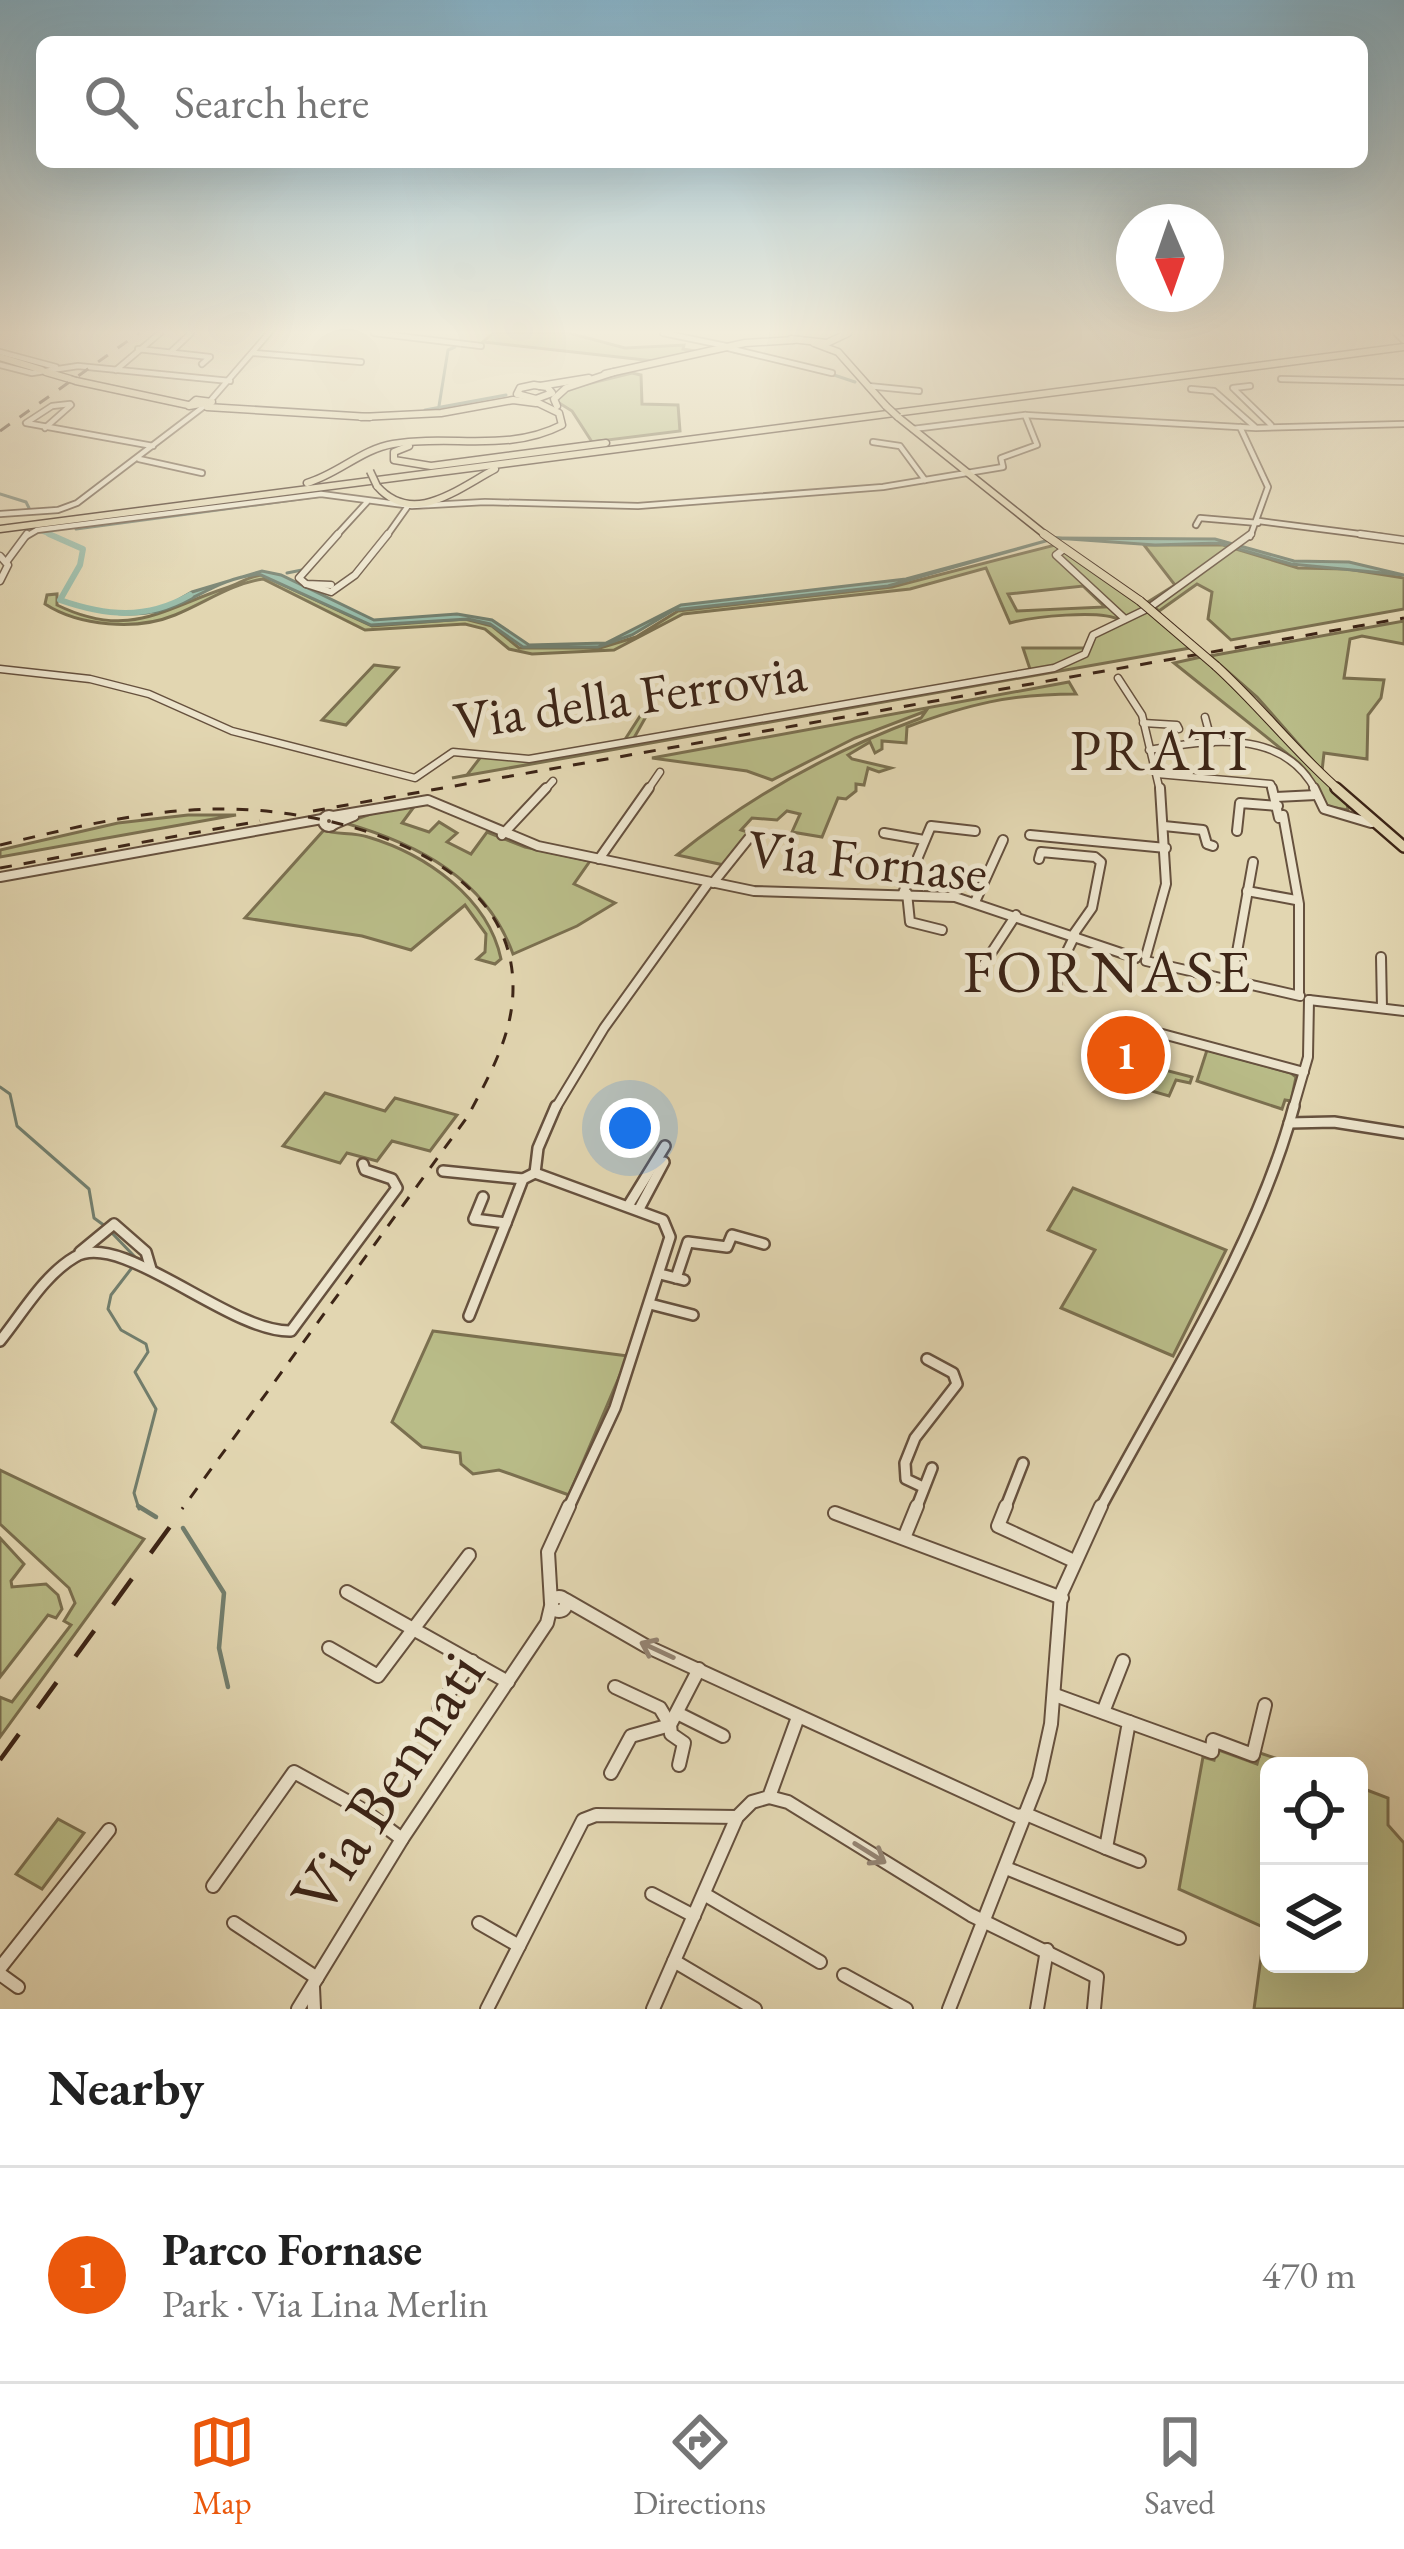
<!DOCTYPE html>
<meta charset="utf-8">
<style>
:root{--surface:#fff;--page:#f6f6f6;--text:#222;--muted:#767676;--line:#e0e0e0;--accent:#ea580c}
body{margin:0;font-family:"EB Garamond",serif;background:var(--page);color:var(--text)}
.controls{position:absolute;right:36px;bottom:36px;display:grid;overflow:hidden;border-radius:18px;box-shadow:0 12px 48px #0002}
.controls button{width:108px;height:108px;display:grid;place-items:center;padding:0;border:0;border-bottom:3px solid var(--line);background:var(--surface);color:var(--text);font:60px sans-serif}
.compass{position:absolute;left:1116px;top:204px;width:108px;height:108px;border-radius:50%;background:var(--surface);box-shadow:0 12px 48px #0002;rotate:178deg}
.you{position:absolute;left:630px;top:1128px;width:42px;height:42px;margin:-30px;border:9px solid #fff;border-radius:50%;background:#1a73e8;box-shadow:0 0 0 18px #1a73e833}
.badge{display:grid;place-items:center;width:78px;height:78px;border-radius:50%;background:var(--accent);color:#fff;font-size:39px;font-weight:700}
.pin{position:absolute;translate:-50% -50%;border:6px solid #fff;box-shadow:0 3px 12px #0006}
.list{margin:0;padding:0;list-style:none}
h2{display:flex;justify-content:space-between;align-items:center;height:156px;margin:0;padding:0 48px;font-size:51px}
h2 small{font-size:39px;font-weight:400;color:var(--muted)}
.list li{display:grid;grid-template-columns:78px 1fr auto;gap:36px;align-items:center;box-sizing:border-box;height:216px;padding:0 48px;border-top:3px solid var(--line)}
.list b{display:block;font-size:45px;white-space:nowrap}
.list p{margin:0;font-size:39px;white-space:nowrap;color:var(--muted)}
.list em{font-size:39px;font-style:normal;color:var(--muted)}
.icon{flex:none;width:66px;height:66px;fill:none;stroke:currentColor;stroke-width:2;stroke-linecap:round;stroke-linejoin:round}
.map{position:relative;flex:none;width:1404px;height:2009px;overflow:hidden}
.search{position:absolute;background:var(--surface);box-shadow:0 12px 48px #0002;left:36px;right:36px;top:36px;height:132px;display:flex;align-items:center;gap:30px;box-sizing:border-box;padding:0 42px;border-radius:18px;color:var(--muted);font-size:45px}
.sheet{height:372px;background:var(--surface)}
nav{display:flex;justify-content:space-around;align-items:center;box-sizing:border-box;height:168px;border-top:3px solid var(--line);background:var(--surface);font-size:33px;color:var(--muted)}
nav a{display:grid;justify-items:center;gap:6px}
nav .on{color:var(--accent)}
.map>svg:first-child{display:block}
.green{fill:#b9bc88;stroke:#7b7050;stroke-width:3;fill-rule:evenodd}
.water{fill:#96baa7;stroke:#727e6d;stroke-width:3}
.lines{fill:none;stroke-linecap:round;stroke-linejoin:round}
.stream-far1{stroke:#727e6d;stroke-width:3}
.stream{stroke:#727e6d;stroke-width:4.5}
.canal-far1{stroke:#96baa7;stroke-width:4.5}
.canal{stroke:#96baa7;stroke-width:6}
.minor-far4-casing{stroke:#66513e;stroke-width:8}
.minor-far3-casing{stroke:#66513e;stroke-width:9}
.minor-far2-casing{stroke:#66513e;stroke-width:12}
.minor-far1-casing{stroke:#66513e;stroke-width:14}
.minor-casing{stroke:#66513e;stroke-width:16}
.major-far2-casing{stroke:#3d2517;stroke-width:9}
.major-far1-casing{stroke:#3d2517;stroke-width:10}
.major-casing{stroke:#3d2517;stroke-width:14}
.highway-casing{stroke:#3d2517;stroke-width:9}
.minor-far4{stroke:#ece4cc;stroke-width:4.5}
.minor-far3{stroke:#ece4cc;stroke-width:6}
.minor-far2{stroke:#ece4cc;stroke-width:8}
.minor-far1{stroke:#ece4cc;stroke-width:9}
.minor{stroke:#ece4cc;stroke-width:12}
.major-far2{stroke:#e2d6b1;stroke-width:6}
.major-far1{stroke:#e2d6b1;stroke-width:8}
.major{stroke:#e2d6b1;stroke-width:9}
.highway{stroke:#e2d6b1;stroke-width:6}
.rail-far1{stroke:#3d2517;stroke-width:3;stroke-dasharray:12 12;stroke-linecap:butt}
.rail{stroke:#3d2517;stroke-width:4.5;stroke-dasharray:32 32;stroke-linecap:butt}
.major-bridge-far1-casing{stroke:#3d2517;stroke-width:9;stroke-linecap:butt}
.major-bridge-casing{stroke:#3d2517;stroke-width:10;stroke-linecap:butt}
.highway-bridge-casing{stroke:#3d2517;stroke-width:9;stroke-linecap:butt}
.major-bridge-far1{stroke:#e2d6b1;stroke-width:6}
.major-bridge{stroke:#e2d6b1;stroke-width:8}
.highway-bridge{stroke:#e2d6b1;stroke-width:6}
.oneway{stroke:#948472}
.labels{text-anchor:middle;stroke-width:10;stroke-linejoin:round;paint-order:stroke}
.street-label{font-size:54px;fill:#3d2517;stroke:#ece4cc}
.neighbourhood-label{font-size:57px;letter-spacing:3px;fill:#3d2517;stroke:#ece4cc}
.quarter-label{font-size:60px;letter-spacing:3px;fill:#3d2517;stroke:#ece4cc}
.near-street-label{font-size:66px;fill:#3d2517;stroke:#ece4cc}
</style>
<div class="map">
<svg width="1404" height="2009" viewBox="0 0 1404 2009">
<rect width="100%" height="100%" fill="#e2d6b1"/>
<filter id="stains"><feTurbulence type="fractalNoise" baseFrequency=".00167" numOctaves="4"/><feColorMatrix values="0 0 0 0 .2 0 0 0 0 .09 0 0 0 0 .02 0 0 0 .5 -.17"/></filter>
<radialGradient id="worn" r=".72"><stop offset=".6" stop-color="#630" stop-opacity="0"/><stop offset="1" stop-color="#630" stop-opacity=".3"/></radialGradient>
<g class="green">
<polygon points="493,333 569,333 625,348 684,345 683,349 695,351 654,361 483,342"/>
<polygon points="632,373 641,375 642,404 678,405 680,431 592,442 572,411 556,401 567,389"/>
<path d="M1055,545L1117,585L1190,648L452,778L467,775L483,754L528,757L624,741L642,713H648L630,745L1031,672L1023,648H1088L1092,637L1120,620C1100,609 1032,617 1010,623L986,568L910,589L683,614L614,650L532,654L509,649L485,629L465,624L365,630L263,579C230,584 205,603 175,615C136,631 79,626 45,604L47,595L57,594V605C129,640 162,609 226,588C239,584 247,577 261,575L372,626L465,619L492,626L519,648H600L636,637L678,611L892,587ZM1083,586L1105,607L1017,611L1008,594Z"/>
<polygon points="1144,545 1223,545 1298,568 1347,569 1404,578 1404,609 1231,640 1208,619 1212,592 1197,584 1159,611 1148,602 1175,585"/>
<polygon points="1404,621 1404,644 1362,636 1350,639 1344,678 1384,680 1381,698 1368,715 1367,759 1324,753 1322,771 1257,697 1210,656"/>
<path d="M1201,657C1253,703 1297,755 1347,803L1348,810L1324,806L1309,774L1299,763L1174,663Z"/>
<polygon points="374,665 398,668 346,725 322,720"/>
<path d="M1069,682L1076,694C1010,694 969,704 907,727L906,743L882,741V749L875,753L870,742L848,755L852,759L891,768L879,772L868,768L864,785L856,784V791L846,799L838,798L822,837L792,832L800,814L787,811L777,820L752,818L741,830L751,833L724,865L677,855C752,795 831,751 921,718L926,711L855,738L772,780L747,771L652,758Z"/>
<path d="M416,804L402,823L429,832L439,822L457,833L447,842L471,854L487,832L525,847L590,861L574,884L615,903L577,926L513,954C486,879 418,844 345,823L385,809Z"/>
<polygon points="188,815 236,815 0,857 0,850 118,823"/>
<path d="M324,830C333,835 353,832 368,837C425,854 488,897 501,959L495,964L477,959L485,952L486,934L465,905L411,950L362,936L245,918Z"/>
<polygon points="1111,1033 1155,1045 1149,1066 1192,1077 1190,1083 1176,1080 1169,1096 1092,1074"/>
<polygon points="1207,1050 1291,1073 1296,1077 1291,1101 1285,1100 1282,1109 1197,1081"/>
<polygon points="325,1093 385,1111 395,1098 457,1115 430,1151 392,1141 377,1161 347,1153 340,1163 283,1146"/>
<polygon points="1073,1188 1226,1250 1173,1356 1061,1308 1095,1250 1048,1230"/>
<polygon points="433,1331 628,1356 569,1495 499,1470 473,1474 461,1464 460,1453 422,1447 392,1422"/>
<polygon points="0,1470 144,1539 0,1737 0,1697 12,1702 71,1625 64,1621 75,1603 69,1588 0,1524"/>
<polygon points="0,1538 24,1564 11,1581 12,1587 46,1584 58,1595 62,1609 56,1618 48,1615 0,1677"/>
<polygon points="1216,1749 1257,1764 1260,1753 1299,1766 1269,1766 1269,1964 1359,1964 1359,1787 1388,1798 1388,1825 1404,1843 1404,2009 1254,2009 1265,1928 1179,1889 1203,1757 1214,1760"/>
<polygon points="58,1819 84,1833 42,1889 16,1874"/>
</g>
<g class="water">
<polygon points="1055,538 1215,539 1294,561 1349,562 1404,575 1291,564 1218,543 1155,545"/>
<path d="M1049,540L888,586L674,610L632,635L598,647H523L490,624L468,619L371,625L259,574C198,581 185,621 111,613L157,612L192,592L262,571L281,575L374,620L457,614L492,620L529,645L606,643L681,605L906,579Z"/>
</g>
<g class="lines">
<g class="stream-far1">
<polyline points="734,352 760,358"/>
<polyline points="834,375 855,382"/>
<polyline points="439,406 448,350 455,347"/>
<polyline points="425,410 506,395"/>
<polyline points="0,494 26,502 29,508"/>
<polyline points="76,529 322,496"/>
<polyline points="287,573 302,570"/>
<polyline points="0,1087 10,1094 17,1126 89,1189 94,1218 105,1226"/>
<polyline points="112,1233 135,1257"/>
<polyline points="131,1269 111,1295 108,1309 121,1330 146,1344 148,1352 135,1372 156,1409 134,1493 139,1509"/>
</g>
<g class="stream">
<polyline points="138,1506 156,1517"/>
<polyline points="183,1528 224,1593 219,1648 228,1687"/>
</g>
<polyline class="canal-far1" points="41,531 56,537"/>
<path class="canal" d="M49,534L83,549L80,565L60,600C106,616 146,620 190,595"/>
<defs>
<g id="minor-far4">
<polyline points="374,333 481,346"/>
<polyline points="663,333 726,346"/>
<polyline points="1396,333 1404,341"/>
<polyline points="724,347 832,373"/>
<polyline points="138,349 210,357 202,364"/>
<polyline points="172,351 191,333"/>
<polyline points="0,352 56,367"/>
<polyline points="253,353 361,362"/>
<polyline points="0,365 32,373 78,366 230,381"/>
<polyline points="116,370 160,333"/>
<polyline points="1281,379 1404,382"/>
<polyline points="868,386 919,391"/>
<polyline points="1250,386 1233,388 1271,425"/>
<polyline points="1191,389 1214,391 1255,427"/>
<polyline points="211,400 269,333"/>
<polyline points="70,404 52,406 26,423 153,446"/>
<polyline points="1240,427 1268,487 1250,537"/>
<polyline points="45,428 71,405"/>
<polyline points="913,429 1025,415 1256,428 1404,424"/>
<polyline points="873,442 900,446 925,480"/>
<polyline points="139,459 202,473"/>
<polyline points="0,514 58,510 77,503 203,407"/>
<polyline points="1259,521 1383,537"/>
<polyline points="1196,525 1200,518 1258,523"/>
<polyline points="25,537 37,530 321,494 412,506 485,502 638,506 883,487 1003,467 1001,458 1037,445 1025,415"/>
<polyline points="335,537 367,502"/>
<polyline points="386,537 408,506"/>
</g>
<g id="minor-far3">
<polyline points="1360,534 1404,540"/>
<polyline points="1064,549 1056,555 1125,619"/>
<polyline points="0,556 8,565 0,581"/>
<polyline points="7,561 27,534"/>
<polyline points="306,584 331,592 355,575 388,534"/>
<polyline points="331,585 306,584 299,578 338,534"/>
<polyline points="0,669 90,679 149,694 232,731 415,778 453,752 529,759 1054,668 1085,654 1093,635 1149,608 1251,534"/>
<polyline points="1118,678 1142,715 1160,791"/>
<polyline points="1205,717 1212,743"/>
<polyline points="1143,723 1177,725 1179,729"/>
<path d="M1149,750C1207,740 1283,727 1316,791"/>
<polyline points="1157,774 1271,784 1273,791"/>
<polyline points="544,791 553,781"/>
<polyline points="647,791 660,772"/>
</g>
<g id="minor-far2">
<polyline points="1272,788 1279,818"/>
<polyline points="1314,788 1324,809 1371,823"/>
<polyline points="1276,797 1316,795"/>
<circle cx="329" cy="821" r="6"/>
<polyline points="1283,815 1299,904 1299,993"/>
<polyline points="333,816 428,800 538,846 754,891 955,897 1136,958"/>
<polyline points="335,824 354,816"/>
<polyline points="1164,826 1203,830 1207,844 1213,846"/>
<polyline points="1237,831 1240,803 1278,806"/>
<polyline points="884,833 924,840"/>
<polyline points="502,835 546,788"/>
<polyline points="1030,835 1166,848"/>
<polyline points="599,859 649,788"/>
<polyline points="1039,859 1041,852 1095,857 1101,862 1092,908 1073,935"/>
<polyline points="0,877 322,819"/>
<polyline points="713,883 753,833"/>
<polyline points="1247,891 1296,900"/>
<polyline points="903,893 931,826 975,831"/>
<polyline points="907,893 910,922 942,930"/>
<polyline points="975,902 1003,840"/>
<polyline points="1146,956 1166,884 1160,788"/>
<polyline points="1381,957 1382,1008"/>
<polyline points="1146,961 1300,996"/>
<polyline points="984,964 1016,915"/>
<polyline points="1232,980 1253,862"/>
<polyline points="1057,985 1056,974 1075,935"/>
<polyline points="1309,1000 1404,1011"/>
<polyline points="1155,1032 1304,1072"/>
<polyline points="555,1109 604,1028 709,882"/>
<polyline points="1293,1109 1308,1057 1309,1000"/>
</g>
<g id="minor-far1">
<polyline points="556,1106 538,1148 535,1173 663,1220 670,1237 615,1408 568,1509"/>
<polyline points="1289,1123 1334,1122 1404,1133"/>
<polyline points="443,1171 523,1179"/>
<polyline points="483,1197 474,1219 506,1223 523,1179 535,1173"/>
<polyline points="628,1206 665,1146"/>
<polyline points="639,1209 664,1162"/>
<polyline points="80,1252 114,1224 146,1252 151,1269"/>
<polyline points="660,1274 684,1280"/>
<polyline points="676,1278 688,1242 727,1247 732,1235 764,1244"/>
<polyline points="650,1304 693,1315"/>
<polyline points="469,1316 506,1223"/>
<path d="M0,1341C22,1314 44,1275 75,1257C121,1229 230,1333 291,1331L397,1188L392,1179L365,1170L363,1164"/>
<polyline points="923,1487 906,1479 905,1463 915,1438 957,1384 953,1373 927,1359"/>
<polyline points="916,1509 932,1468"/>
<polyline points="1005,1509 1023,1463"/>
<path d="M1100,1509C1167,1383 1257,1245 1294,1106"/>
</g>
<g id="minor">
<polyline points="1006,1506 998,1526 1074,1561"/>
<polyline points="835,1513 1062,1598"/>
<polyline points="904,1538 917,1506"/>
<polyline points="347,1592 508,1682"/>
<circle cx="559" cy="1604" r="7"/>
<polyline points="566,1600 646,1646 1017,1816 1024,1815"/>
<polyline points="551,1603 548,1552 569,1506"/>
<polyline points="329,1648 378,1676 469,1555"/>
<polyline points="439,1707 472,1661"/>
<polyline points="1103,1712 1123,1661"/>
<polyline points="677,1713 723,1736"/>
<polyline points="1129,1722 1212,1752 1213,1740 1253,1755 1265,1705"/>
<polyline points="679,1765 684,1743 671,1734 670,1725 699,1669"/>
<polyline points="611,1773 631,1736 670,1725 660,1708 615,1687"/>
<polyline points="769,1797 788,1802 971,1915 1097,1977 1094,2009"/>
<polyline points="1026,1814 1106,1848 1129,1722 1055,1695"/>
<polyline points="1106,1848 1139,1861"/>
<polyline points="1006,1868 1179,1938"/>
<polyline points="213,1886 294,1772 363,1810 402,1839"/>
<polyline points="652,1894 694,1916"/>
<polyline points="704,1894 820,1962"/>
<polyline points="234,1923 317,1978"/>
<polyline points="479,1923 519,1946"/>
<polyline points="674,1961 755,2009"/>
<polyline points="0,1968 109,1830"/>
<polyline points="0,1974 18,1987"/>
<polyline points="844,1975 906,2009"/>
<polyline points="313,1987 314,2009"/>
<polyline points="298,2009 402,1839 547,1623 551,1606"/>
<polyline points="487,2009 583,1820 596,1815 737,1817"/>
<polyline points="653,2009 737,1817 752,1802 769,1797 798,1717"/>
<polyline points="949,2009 1039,1779 1051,1724 1061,1594 1101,1506"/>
<polyline points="1037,2009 1047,1950"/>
</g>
<g id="major-far2">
<polyline points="791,339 827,343 848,333"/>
<polyline points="814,343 838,352 886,406"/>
<polyline points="0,357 42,370"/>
<polyline points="46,372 70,379"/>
<polyline points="605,374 745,343 794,340"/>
<polyline points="76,381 188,405"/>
<polygon points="534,385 547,387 552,393 536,399 517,394 520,388"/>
<polyline points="540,386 589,378"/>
<polygon points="196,400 212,402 189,406"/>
<polyline points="207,407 370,417"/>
<polyline points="898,417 1048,537"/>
</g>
<g id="major-far1">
<polyline points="1044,534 1140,601"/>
<path d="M1216,666C1260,706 1295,752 1340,791"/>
</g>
<polyline id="major" points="1336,788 1404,847"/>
<g id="highway">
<polyline points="557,406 554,399 566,388 614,372"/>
<polyline points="361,417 441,413 513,400 536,403"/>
<polyline points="409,446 394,452 394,460 431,466 606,443"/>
<path d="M307,483C338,474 362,449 393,444C451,434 507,453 562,425L559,413L530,399"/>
<path d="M377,486C413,527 457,489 495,469"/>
<polyline points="0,529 1404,347"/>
</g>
</defs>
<use href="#minor-far4" class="minor-far4-casing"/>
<use href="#minor-far3" class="minor-far3-casing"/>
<use href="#minor-far2" class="minor-far2-casing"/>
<use href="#minor-far1" class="minor-far1-casing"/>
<use href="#minor" class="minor-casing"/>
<use href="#major-far2" class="major-far2-casing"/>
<use href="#major-far1" class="major-far1-casing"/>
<use href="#major" class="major-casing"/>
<use href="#highway" class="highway-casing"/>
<use href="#minor-far4" class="minor-far4"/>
<use href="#minor-far3" class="minor-far3"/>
<use href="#minor-far2" class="minor-far2"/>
<use href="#minor-far1" class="minor-far1"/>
<use href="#minor" class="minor"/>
<use href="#major-far2" class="major-far2"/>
<use href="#major-far1" class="major-far1"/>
<use href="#major" class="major"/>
<use href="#highway" class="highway"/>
<g class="rail-far1">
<polyline points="0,431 139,333"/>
<polyline points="313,811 1404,618"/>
<path d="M0,845C71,828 143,810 216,809C323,807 514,851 513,988C513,1035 489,1076 468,1116L182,1509"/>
<polyline points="0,868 260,821"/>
</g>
<polyline class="rail" points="0,1760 185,1506"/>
<defs>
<g id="major-bridge-far1">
<polyline points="70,379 76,381"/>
<polyline points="886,406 898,417"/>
</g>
<polyline id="major-bridge" points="1140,601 1216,666"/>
<polyline id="highway-bridge" points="370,471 377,486"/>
</defs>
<use href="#major-bridge-far1" class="major-bridge-far1-casing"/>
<use href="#major-bridge" class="major-bridge-casing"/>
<use href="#highway-bridge" class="highway-bridge-casing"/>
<use href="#major-bridge-far1" class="major-bridge-far1"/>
<use href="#major-bridge" class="major-bridge"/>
<use href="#highway-bridge" class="highway-bridge"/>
</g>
<defs><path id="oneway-shaft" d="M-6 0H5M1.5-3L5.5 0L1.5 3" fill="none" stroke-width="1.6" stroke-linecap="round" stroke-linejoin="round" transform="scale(3)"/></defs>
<g class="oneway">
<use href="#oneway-shaft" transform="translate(657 1650) rotate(-155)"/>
<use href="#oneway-shaft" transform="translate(870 1853) rotate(32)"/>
</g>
<linearGradient id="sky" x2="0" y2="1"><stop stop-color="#87b6ce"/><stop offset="0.54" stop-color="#f2eddc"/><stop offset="1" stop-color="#f2eddc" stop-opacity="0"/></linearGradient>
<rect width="1404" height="615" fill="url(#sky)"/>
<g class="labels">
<g class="street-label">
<text transform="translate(630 696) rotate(-8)" y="19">Via della Ferrovia</text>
<text transform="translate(868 860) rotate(6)" y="19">Via Fornase</text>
</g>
<g class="neighbourhood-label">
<text x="1160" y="770">PRATI</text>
</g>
<g class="quarter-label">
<text x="1108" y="992">FORNASE</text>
</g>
<g class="near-street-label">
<text transform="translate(387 1782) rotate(-57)" y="23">Via Bennati</text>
</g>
</g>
<rect width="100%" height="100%" filter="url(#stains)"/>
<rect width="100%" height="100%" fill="url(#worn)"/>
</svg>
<div class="controls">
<button><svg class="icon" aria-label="locate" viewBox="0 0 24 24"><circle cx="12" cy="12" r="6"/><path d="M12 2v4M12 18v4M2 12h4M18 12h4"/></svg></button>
<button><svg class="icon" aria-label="layers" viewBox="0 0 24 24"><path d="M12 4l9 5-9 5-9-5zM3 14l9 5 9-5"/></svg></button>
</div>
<svg class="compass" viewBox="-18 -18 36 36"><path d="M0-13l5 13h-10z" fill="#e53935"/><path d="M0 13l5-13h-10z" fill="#767676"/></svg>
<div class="you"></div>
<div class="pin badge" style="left:1126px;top:1055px">1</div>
<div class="search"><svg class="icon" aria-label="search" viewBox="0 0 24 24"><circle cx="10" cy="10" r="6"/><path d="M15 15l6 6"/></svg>Search here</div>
</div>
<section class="sheet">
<h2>Nearby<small></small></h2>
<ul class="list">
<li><span class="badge">1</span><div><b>Parco Fornase</b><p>Park · Via Lina Merlin</p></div><em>470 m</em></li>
</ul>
</section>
<nav>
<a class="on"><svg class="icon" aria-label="map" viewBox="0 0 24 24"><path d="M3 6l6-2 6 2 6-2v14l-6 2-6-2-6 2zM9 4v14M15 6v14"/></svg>Map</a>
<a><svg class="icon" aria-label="directions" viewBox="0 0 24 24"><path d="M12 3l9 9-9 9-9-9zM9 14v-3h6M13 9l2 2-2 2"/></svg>Directions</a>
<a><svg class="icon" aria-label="saved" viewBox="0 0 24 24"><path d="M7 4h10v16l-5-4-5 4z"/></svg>Saved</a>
</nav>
